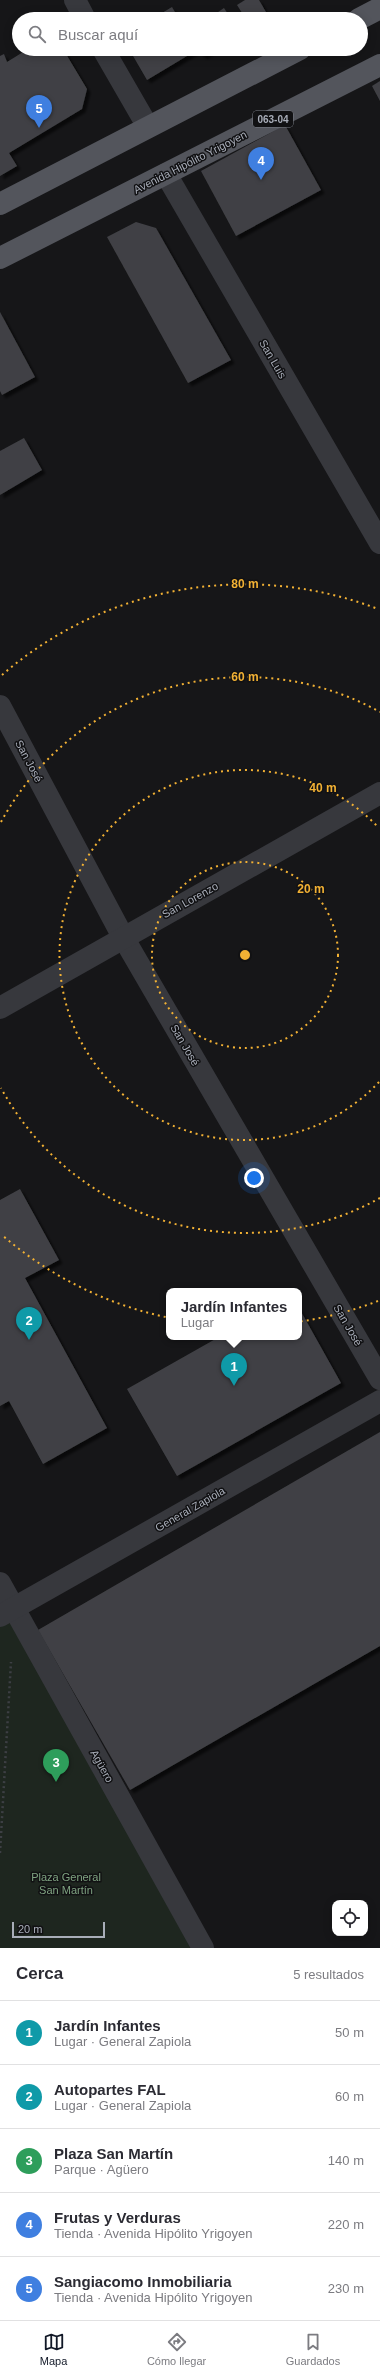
<!DOCTYPE html>
<html lang="es">
<meta charset="utf-8">
<style>
:root{--surface:#fff;--page:#f2f2f3;--text:#2b2b33;--muted:#7c7c81;--line:#e1e1e2;--accent:#111827}
body{margin:0;font-family:Helvetica,sans-serif;background:var(--page);color:var(--text)}
.controls{position:absolute;right:12px;bottom:12px;display:grid;overflow:hidden;border-radius:8px;box-shadow:0 2px 10px #0003}
.controls button{width:36px;height:36px;display:grid;place-items:center;padding:0;border:0;border-bottom:1px solid var(--line);background:var(--surface);color:var(--text);font:20px sans-serif}
.scale{position:absolute;left:12px;bottom:10px;width:93px;box-sizing:border-box;padding-left:4px;border:2px solid #a8adb8;border-top:0;font-size:11px;line-height:14px;white-space:nowrap;color:#a8adb8;-webkit-text-stroke:3px #111113;paint-order:stroke}
.you{position:absolute;left:254px;top:1178px;width:14px;height:14px;margin:-10px;border:3px solid #fff;border-radius:50%;background:#1a73e8;box-shadow:0 0 0 6px #1a73e833}
.badge{display:grid;place-items:center;width:26px;height:26px;border-radius:50%;background:var(--accent);color:#fff;font-size:13px;font-weight:700}
.pin{position:absolute;translate:-50% -33px;filter:drop-shadow(0 1px 2px #0008)}
.pin::after{content:'';position:absolute;top:21px;width:14px;height:12px;background:inherit;clip-path:polygon(0 0,100% 0,50% 100%)}
.popup{position:absolute;left:166px;top:1288px;width:136px;height:52px;box-sizing:border-box;display:grid;place-content:center;border-radius:8px;background:var(--surface);filter:drop-shadow(0 1px 3px #0005);font-size:13px;white-space:nowrap;color:var(--muted)}
.popup b{font-size:15px;color:var(--text)}
.popup::after{content:'';position:absolute;left:50%;top:100%;margin-left:-8px;border:8px solid transparent;border-top-color:var(--surface)}
.list{margin:0;padding:0;list-style:none}
h2{display:flex;justify-content:space-between;align-items:center;height:52px;margin:0;padding:0 16px;font-size:17px}
h2 small{font-size:13px;font-weight:400;color:var(--muted)}
.list li{display:grid;grid-template-columns:26px 1fr auto;gap:12px;align-items:center;box-sizing:border-box;height:64px;padding:0 16px;border-top:1px solid var(--line)}
.list b{display:block;font-size:15px;white-space:nowrap}
.list p{margin:0;font-size:13px;white-space:nowrap;color:var(--muted)}
.list em{font-size:13px;font-style:normal;color:var(--muted)}
.icon{flex:none;width:22px;height:22px;fill:none;stroke:currentColor;stroke-width:2;stroke-linecap:round;stroke-linejoin:round}
.map{position:relative;flex:none;width:380px;height:1948px;overflow:hidden}
.search{position:absolute;background:var(--surface);box-shadow:0 2px 10px #0003;left:12px;right:12px;top:12px;height:44px;display:flex;align-items:center;gap:10px;box-sizing:border-box;padding:0 14px;border-radius:22px;color:var(--muted);font-size:15px}
.sheet{height:372px;background:var(--surface)}
nav{display:flex;justify-content:space-around;align-items:center;box-sizing:border-box;height:56px;border-top:1px solid var(--line);background:var(--surface);font-size:11px;color:var(--muted)}
nav a{display:grid;justify-items:center;gap:2px}
nav .on{color:var(--accent)}
.map>svg:first-child{display:block}
.green{fill:#1e261f}
.building{fill:#404145;filter:url(#shadow)}
.lines{fill:none;stroke-linecap:round;stroke-linejoin:round}
.path{stroke:#3d3f44;stroke-width:2.5;stroke-dasharray:2 3;stroke-linecap:butt}
.street{stroke:#37383d;stroke-width:22}
.primary{stroke:#53555c;stroke-width:22}
.ring{fill:none;stroke:#f2b134;stroke-width:2;stroke-dasharray:2 4}
.labels{text-anchor:middle;stroke-width:3;stroke-linejoin:round;paint-order:stroke}
.shield{fill:#111113;stroke:#7b7e86;stroke-width:1}
.shield-label{font-size:10px;font-weight:bold;fill:#a8adb8}
.street-label{font-size:11px;fill:#a8adb8;stroke:#111113}
.park-label{font-size:11px;fill:#7fa381;stroke:#111113}
.centre{fill:#f2b134;stroke:#111113;stroke-width:2}
.ring-label{font-size:12px;text-anchor:middle;font-weight:bold;fill:#f2b134;stroke:#111113;stroke-width:3;stroke-linejoin:round;paint-order:stroke}
</style>
<div class="map">
<svg width="380" height="1948" viewBox="0 0 380 1948">
<defs>
<filter id="shadow"><feDropShadow dx="3.5" dy="3.5" stdDeviation="1" flood-color="#0009"/></filter>
</defs>
<rect width="100%" height="100%" fill="#161618"/>
<polygon class="green" points="14,1608 203,1948 0,1948 0,1616"/>
<g class="building">
<polygon points="245,0 259,0 270,19 246,19 237,5"/>
<polygon points="172,7 179,19 152,19"/>
<polygon points="224,8 231,19 208,19"/>
<polygon points="28,49 63,49 87,89 82,109 9,153 17,166 0,176 0,56 4,54 7,62"/>
<polygon points="129,49 214,49 204,56 197,50 147,80"/>
<polygon points="380,81 380,101 372,86"/>
<polygon points="285,125 321,190 236,236 201,171"/>
<polygon points="136,222 156,228 231,360 188,383 107,237"/>
<polygon points="0,312 35,377 2,395 0,391"/>
<polygon points="24,438 42,470 0,495 0,451"/>
<polygon points="20,1189 59,1260 25,1278 107,1428 43,1464 9,1401 0,1406 0,1200"/>
<polygon points="299,1308 341,1383 177,1476 127,1389 219,1337 299,1337"/>
<polygon points="380,1432 380,1646 130,1790 38,1630"/>
</g>
<g class="lines">
<polyline class="path" points="0,1853 11,1662"/>
<g class="street">
<polyline points="75,0 85,19"/>
<polyline points="103,49 148,127"/>
<polyline points="166,174 380,543"/>
<polyline points="0,706 123,937 380,1379"/>
<polyline points="0,1008 380,793"/>
<polyline points="0,1583 203,1948"/>
<polyline points="0,1616 380,1401"/>
</g>
<g class="primary">
<polyline points="359,19 380,8"/>
<polyline points="0,204 300,49"/>
<polyline points="0,258 380,65"/>
</g>
</g>
<g class="ring">
<circle cx="245" cy="955" r="93"/>
<path d="M379 1082A185 185 0 1 1 379 828"/>
<path d="M380 1198A278 278 0 0 1 1 1088M1 822A278 278 0 0 1 380 712"/>
<path d="M378 1301A371 371 0 0 1 2 1235M2 675A371 371 0 0 1 378 609"/>
</g>
<g class="labels">
<rect class="shield" x="253" y="111" width="40" height="16" rx="3"/>
<g class="shield-label">
<text x="273" y="123">063-04</text>
</g>
<g class="street-label">
<text transform="translate(190 162) rotate(-27)" y="4">Avenida Hipólito Yrigoyen</text>
<text transform="translate(273 359) rotate(60)" y="4">San Luis</text>
<text transform="translate(29 761) rotate(62)" y="4">San José</text>
<text transform="translate(190 900) rotate(-29)" y="4">San Lorenzo</text>
<text transform="translate(185 1045) rotate(60)" y="4">San José</text>
<text transform="translate(348 1325) rotate(60)" y="4">San José</text>
<text transform="translate(190 1509) rotate(-30)" y="4">General Zapiola</text>
<text transform="translate(102 1766) rotate(61)" y="4">Agüero</text>
</g>
<g class="park-label">
<text x="66" y="1881">Plaza General<tspan x="66" dy="13">San Martín</tspan></text>
</g>
</g>
<circle cx="245" cy="955" r="6" class="centre"/>
<g class="ring-label">
<text x="245" y="588">80 m</text>
<text x="245" y="681">60 m</text>
<text x="323" y="792">40 m</text>
<text x="311" y="893">20 m</text>
</g>
</svg>
<div class="controls">
<button><svg class="icon" aria-label="locate" viewBox="0 0 24 24"><circle cx="12" cy="12" r="6"/><path d="M12 2v4M12 18v4M2 12h4M18 12h4"/></svg></button>
</div>
<div class="scale">20 m</div>
<div class="you"></div>
<div class="pin badge" style="left:234px;top:1386px;background:#0f9aa8">1</div>
<div class="popup"><b>Jardín Infantes</b>Lugar</div>
<div class="pin badge" style="left:29px;top:1340px;background:#0f9aa8">2</div>
<div class="pin badge" style="left:56px;top:1782px;background:#2e9e5b">3</div>
<div class="pin badge" style="left:261px;top:180px;background:#3f7fe0">4</div>
<div class="pin badge" style="left:39px;top:128px;background:#3f7fe0">5</div>
<div class="search"><svg class="icon" aria-label="search" viewBox="0 0 24 24"><circle cx="10" cy="10" r="6"/><path d="M15 15l6 6"/></svg>Buscar aquí</div>
</div>
<section class="sheet">
<h2>Cerca<small>5 resultados</small></h2>
<ul class="list">
<li><span class="badge" style="background:#0f9aa8">1</span><div><b>Jardín Infantes</b><p>Lugar · General Zapiola</p></div><em>50 m</em></li>
<li><span class="badge" style="background:#0f9aa8">2</span><div><b>Autopartes FAL</b><p>Lugar · General Zapiola</p></div><em>60 m</em></li>
<li><span class="badge" style="background:#2e9e5b">3</span><div><b>Plaza San Martín</b><p>Parque · Agüero</p></div><em>140 m</em></li>
<li><span class="badge" style="background:#3f7fe0">4</span><div><b>Frutas y Verduras</b><p>Tienda · Avenida Hipólito Yrigoyen</p></div><em>220 m</em></li>
<li><span class="badge" style="background:#3f7fe0">5</span><div><b>Sangiacomo Inmobiliaria</b><p>Tienda · Avenida Hipólito Yrigoyen</p></div><em>230 m</em></li>
</ul>
</section>
<nav>
<a class="on"><svg class="icon" aria-label="map" viewBox="0 0 24 24"><path d="M3 6l6-2 6 2 6-2v14l-6 2-6-2-6 2zM9 4v14M15 6v14"/></svg>Mapa</a>
<a><svg class="icon" aria-label="directions" viewBox="0 0 24 24"><path d="M12 3l9 9-9 9-9-9zM9 14v-3h6M13 9l2 2-2 2"/></svg>Cómo llegar</a>
<a><svg class="icon" aria-label="saved" viewBox="0 0 24 24"><path d="M7 4h10v16l-5-4-5 4z"/></svg>Guardados</a>
</nav>
